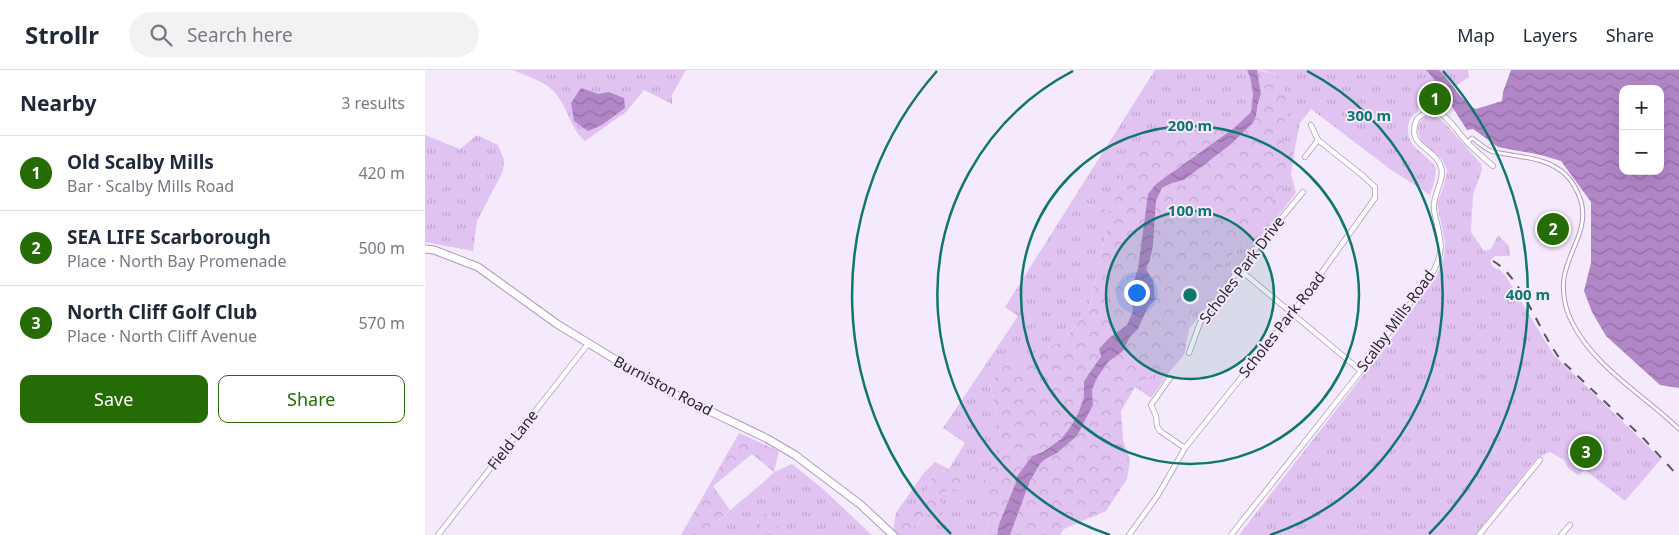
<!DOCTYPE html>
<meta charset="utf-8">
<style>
:root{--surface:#fff;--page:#f2f2f3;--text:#1f2937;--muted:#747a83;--line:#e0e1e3;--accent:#256c06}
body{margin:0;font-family:"Noto Sans",sans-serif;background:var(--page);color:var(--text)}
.controls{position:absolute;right:15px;top:15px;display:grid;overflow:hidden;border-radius:10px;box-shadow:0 5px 20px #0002}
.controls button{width:45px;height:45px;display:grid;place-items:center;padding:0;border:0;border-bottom:1px solid var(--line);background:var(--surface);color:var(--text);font:25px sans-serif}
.you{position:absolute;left:711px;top:222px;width:18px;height:18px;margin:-12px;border:4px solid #fff;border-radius:50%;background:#1a73e8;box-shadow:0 0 0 8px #1a73e833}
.badge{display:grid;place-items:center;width:32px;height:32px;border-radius:50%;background:var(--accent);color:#fff;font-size:16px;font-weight:700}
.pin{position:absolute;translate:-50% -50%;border:2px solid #fff;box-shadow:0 1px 5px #0006}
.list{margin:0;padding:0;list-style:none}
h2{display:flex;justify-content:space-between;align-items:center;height:65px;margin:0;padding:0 20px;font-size:21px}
h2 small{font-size:16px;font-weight:400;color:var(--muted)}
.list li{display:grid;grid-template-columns:32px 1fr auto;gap:15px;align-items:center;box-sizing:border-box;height:75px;padding:0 20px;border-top:1px solid var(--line)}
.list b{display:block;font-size:19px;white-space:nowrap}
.list p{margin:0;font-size:16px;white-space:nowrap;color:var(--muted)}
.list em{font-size:16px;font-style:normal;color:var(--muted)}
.actions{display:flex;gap:10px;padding:15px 20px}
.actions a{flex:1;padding:11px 0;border:1px solid var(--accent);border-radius:10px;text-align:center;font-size:18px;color:var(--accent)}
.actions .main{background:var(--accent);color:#fff}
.icon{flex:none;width:28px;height:28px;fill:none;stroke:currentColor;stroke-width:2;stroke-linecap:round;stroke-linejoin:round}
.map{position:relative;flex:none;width:1254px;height:465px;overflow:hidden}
header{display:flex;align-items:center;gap:30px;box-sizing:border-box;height:70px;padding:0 25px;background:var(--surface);border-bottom:1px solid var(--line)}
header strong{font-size:24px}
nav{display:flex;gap:28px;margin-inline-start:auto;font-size:18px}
.search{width:350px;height:45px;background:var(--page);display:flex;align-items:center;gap:12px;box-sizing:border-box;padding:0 18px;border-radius:28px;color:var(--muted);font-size:19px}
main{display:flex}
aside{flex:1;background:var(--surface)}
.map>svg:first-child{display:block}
.grass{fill:url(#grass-tufts)}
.forest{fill:url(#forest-crowns)}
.water{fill:url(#water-waves);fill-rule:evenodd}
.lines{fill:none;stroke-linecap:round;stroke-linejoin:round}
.pedestrian-casing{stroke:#ad9bb7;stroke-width:5}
.minor-casing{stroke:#ad9bb7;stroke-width:6}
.primary-casing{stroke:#ad9bb7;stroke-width:9}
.pedestrian{stroke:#fff;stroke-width:3}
.minor{stroke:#fff;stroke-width:4.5}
.primary{stroke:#fff;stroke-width:7}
.rail{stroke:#59525e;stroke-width:2;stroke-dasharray:9 9;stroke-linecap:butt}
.ring{fill:none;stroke:#0f766e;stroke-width:2.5}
.labels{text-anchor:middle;stroke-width:4;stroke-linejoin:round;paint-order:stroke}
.street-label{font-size:15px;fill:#2c2530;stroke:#f5eafc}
.centre{fill:#0f766e;stroke:#f5eafc;stroke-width:2.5}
.ring-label{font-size:15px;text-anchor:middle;font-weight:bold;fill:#0f766e;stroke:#f5eafc;stroke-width:4;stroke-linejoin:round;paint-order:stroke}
</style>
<header>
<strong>Strollr</strong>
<div class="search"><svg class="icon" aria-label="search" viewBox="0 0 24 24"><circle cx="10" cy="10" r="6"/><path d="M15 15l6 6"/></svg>Search here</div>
<nav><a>Map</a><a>Layers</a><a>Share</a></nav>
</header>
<main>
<aside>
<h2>Nearby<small>3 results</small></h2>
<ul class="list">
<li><span class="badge">1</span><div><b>Old Scalby Mills</b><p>Bar · Scalby Mills Road</p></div><em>420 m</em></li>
<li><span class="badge">2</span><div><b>SEA LIFE Scarborough</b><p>Place · North Bay Promenade</p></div><em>500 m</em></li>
<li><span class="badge">3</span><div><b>North Cliff Golf Club</b><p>Place · North Cliff Avenue</p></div><em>570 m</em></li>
</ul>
<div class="actions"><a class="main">Save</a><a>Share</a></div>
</aside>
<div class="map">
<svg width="1254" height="465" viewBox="0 0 1254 465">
<defs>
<pattern id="grass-tufts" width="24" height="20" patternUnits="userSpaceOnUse" patternTransform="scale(1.25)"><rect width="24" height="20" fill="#e0c3f0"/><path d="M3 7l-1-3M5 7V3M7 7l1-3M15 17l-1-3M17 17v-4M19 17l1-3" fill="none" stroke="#c0a7ce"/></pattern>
<pattern id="forest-crowns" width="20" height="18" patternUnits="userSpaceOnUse" patternTransform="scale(1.25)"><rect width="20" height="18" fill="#e0c3f0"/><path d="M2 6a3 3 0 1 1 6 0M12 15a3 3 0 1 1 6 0" fill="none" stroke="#c0a7ce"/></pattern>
<pattern id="water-waves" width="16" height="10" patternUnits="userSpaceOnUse" patternTransform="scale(1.25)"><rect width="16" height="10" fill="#b287c8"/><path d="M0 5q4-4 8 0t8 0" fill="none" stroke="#916ea3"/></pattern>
</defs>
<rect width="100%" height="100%" fill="#f5eafc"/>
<g class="grass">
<path d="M88,0H261L247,25V34L219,20L201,42L160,71C144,58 142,32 126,19C118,11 99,5 88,0Z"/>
<polygon points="730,0 822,0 825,7 828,24 826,42 809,58 785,61 759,59 698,96 687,141 660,134 659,140 682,159 664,237 638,272 578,296 565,314 578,377 555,416 565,448 560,465 491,465 488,457 502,444 514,447 518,441 514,427 524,417 548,412 524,399 508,405 497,431 471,443 498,404 510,392 524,399 540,373 518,358 593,246 580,237"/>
<path d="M836,0H1001L1012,13L1011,17L1007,15L1003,18L1004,21L1003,24L1000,22L993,31V42C987,45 983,51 983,58C982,79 1002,83 1011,98L1010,108L1005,125L965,99L886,39L875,53L869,83L856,69L864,33L853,5Z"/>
<polygon points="1014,0 1043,0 1044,7 1029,17 1024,9"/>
<polygon points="1009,45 1020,53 1056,94 1057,100 1048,125 1046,162 1059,181 1066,179 1073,165 1084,176 1085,186 1070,186 1065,191 1068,197 1075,200 1080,205 1128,284 1236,389 1200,431 1160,400 1153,405 1143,398 1139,390 1125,382 1112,388 1050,465 814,465 967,268 1011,207 1019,187 1020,173 1012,133 1019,115 1022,100 1017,89 995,69 993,60 994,53 1000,47"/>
<polygon points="0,65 35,79 52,65 73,75 79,90 78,101 52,151 48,181 0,172"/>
<polygon points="866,104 871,123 765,258 768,240 788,209 836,149"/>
<polygon points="746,300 726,328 710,317 733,301"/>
<polygon points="367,394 398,419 447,465 361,465 347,448 331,448 337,463 336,465 279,465 283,459 341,410 349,402"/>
</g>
<g class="forest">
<polygon points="832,0 853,5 865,33 856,69 869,83 866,104 836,149 788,209 768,240 759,285 746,300 733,301 710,317 696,341 698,370 705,390 702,409 681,441 639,459 635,465 585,465 605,411 615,394 619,390 632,383 652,366 668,335 667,320 672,308 683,292 698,281 705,267 713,259 723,237 730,229 728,210 721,199 725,190 728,176 731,131 737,118 747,113 759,110 805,75 828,53 831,46 836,24"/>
<polygon points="809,58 731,114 723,124 713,198 705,224 708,241 702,255 684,268 676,285 659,311 659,327 653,344 644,359 636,369 618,382 607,386 590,409 591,412 574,454 572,465 560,465 565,448 555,416 578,377 565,314 578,296 639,271 664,237 682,159 659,140 660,134 687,141 698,96 724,69 759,59 785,61"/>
<polygon points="314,363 354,381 349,402 327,384 288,416 305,440 283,459 279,465 256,465"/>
<polygon points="524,399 549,412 539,422 524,418 514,427 519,441 514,447 502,444 488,457 491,465 472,465 468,460 471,443 497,431 508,405"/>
<polygon points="335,440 347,448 361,465 336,465 337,463 331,448"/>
</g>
<g class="water">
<polygon points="822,0 832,0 836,24 833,34 831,46 828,53 805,75 759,110 747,113 737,118 731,131 728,176 725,190 721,199 728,210 730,229 723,237 713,259 705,267 698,281 683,292 672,308 667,320 668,335 652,366 632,383 619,390 615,394 605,411 585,465 572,465 574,454 591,412 590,409 607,386 618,382 636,369 644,359 653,344 659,327 659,311 676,286 674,279 684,268 702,255 708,241 705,224 713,198 723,124 731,114 809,58 826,42 828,24 825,7"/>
<path d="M1001,0H1014C1028,13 1035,31 1051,39L1077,31L1078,22L1086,0H1254V318L1235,315L1181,266L1167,242L1159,221L1166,193V132L1136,91L1116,85L1073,77L1048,59L1042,60L1012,13ZM1198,19H1235V101H1198Z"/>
<polygon points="156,18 173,24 184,22 199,28 200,38 177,55 163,61 149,51 146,33"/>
</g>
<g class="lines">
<defs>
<path id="pedestrian" d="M1042,73L1047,68C1053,72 1060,79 1066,81C1071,83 1076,83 1081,84C1103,88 1124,89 1141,105C1148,112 1153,122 1156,131C1164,160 1143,181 1139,208C1137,222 1140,239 1147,252C1168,296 1220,326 1254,359"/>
<g id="minor">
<polyline points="880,87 893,70"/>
<polyline points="814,199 936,301"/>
<polyline points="764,283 775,253 814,199 878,122"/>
<polyline points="745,308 726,335 731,346 732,356 735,361 760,378"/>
<polyline points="13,465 163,274"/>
<polyline points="704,465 733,425 760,378 867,244 950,128 950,117 937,105 893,70 886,55"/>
<path d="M806,465L936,301L1008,202C1018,182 1017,175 1012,154C1011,148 1008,141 1009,135C1009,123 1020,109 1016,97C1009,76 980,77 992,49C1015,28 1027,56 1041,71C1049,80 1059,88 1068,96"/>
<polyline points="1054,465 1115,390"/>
<polyline points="1136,465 1145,455"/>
</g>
<polyline id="primary" points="0,179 9,180 53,197 132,254 209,301 245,322 341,368 370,385 436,435 468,465"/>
</defs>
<use href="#pedestrian" class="pedestrian-casing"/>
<use href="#minor" class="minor-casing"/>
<use href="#primary" class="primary-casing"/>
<use href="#pedestrian" class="pedestrian"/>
<use href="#minor" class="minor"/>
<use href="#primary" class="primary"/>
<path class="rail" d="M1068,191C1098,208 1114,264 1137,291L1219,369L1254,407"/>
</g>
<circle cx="765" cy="225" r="84" fill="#0f766e" fill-opacity=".12"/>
<g class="ring">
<circle cx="765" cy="225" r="84"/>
<circle cx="765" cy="225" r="169"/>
<path d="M685 465A253 253 0 0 1 648 1M882 1A253 253 0 0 1 845 465"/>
<path d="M526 464A338 338 0 0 1 512 1M1018 1A338 338 0 0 1 1004 464"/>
</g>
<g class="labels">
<g class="street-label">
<text transform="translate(817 200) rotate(-53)" y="5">Scholes Park Drive</text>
<text transform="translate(971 251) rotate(-54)" y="5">Scalby Mills Road</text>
<text transform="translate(857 255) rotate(-52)" y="5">Scholes Park Road</text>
<text transform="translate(238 316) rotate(28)" y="5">Burniston Road</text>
<text transform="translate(88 370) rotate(-52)" y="5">Field Lane</text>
</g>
</g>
<circle cx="765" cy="225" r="8" class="centre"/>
<g class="ring-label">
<text x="944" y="51">300 m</text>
<text x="765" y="61">200 m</text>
<text x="765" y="146">100 m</text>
<text x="1103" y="230">400 m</text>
</g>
</svg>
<div class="controls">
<button>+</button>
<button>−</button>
</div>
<div class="you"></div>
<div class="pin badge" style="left:1010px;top:29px">1</div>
<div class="pin badge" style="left:1128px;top:159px">2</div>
<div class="pin badge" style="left:1161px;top:382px">3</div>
</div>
</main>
